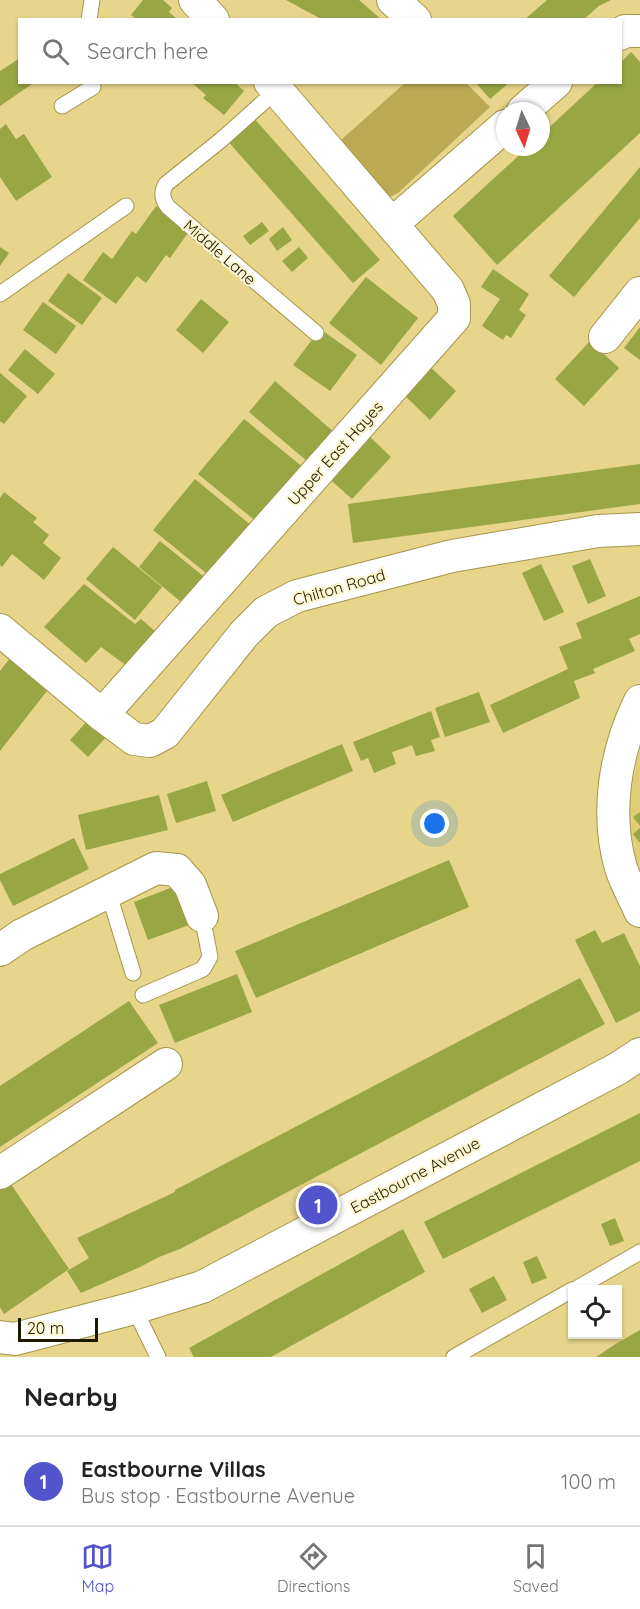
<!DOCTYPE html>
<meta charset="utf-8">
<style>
:root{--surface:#fff;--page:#f2f2f2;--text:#222;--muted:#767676;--line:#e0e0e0;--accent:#5254cb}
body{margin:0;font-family:Quicksand,sans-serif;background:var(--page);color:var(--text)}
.controls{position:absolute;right:18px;bottom:18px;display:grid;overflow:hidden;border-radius:0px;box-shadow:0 2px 4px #0004}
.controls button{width:54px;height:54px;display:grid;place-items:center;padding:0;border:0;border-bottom:2px solid var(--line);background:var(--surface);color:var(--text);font:30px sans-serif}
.compass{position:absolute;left:496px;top:102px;width:54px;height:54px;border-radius:50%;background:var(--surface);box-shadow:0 2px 4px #0004;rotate:176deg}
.scale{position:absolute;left:18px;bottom:15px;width:80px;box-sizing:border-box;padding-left:6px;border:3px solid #1f1800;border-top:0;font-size:16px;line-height:21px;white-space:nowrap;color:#1f1800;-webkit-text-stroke:4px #fef6d1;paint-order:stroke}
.you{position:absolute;left:435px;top:824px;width:21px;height:21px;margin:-15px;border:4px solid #fff;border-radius:50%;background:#1a73e8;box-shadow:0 0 0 9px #1a73e833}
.badge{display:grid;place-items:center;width:39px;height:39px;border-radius:50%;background:var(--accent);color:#fff;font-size:20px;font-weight:700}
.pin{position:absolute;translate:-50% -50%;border:3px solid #fff;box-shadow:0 2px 6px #0006}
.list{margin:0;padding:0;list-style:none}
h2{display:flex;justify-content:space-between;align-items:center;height:78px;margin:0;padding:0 24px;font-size:26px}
h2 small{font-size:20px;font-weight:400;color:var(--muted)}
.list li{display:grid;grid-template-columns:39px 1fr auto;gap:18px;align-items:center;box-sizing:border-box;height:90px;padding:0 24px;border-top:2px solid var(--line)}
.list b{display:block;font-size:22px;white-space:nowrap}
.list p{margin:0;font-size:20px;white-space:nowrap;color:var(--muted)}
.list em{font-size:20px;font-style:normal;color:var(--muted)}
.icon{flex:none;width:33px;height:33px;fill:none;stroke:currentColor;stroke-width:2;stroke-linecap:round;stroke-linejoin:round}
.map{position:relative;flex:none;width:640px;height:1357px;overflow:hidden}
.search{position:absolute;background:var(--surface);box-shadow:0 2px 4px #0004;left:18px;right:18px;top:18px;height:66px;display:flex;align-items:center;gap:15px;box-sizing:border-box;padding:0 21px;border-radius:0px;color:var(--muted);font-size:22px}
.sheet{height:168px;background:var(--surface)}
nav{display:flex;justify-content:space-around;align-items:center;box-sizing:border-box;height:84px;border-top:2px solid var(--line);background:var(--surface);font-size:16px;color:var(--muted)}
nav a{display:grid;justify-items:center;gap:3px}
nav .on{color:var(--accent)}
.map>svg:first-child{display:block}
.built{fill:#e0cd78}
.green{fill:#bca953}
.building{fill:#98a744}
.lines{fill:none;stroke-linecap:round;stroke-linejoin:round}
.lane-casing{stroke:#a6954b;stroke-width:17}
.street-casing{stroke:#a6954b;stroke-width:34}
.lane{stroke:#fff;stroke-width:15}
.street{stroke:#fff;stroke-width:32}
.labels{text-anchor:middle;stroke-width:4.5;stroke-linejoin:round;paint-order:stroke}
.street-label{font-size:16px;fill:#1f1800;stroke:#fef6d1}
</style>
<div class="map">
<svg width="640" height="1357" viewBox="0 0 640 1357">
<rect width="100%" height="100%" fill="#e6d58a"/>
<polygon class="built" points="640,747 640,865 630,851 638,846 626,833 627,809"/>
<polygon class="green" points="405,83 466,83 490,107 398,193 392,196 386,197 332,148"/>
<g class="building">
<polygon points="143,0 163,0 172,8 169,12 178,20 137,20 131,15"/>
<polygon points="286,0 359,0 382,20 323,20"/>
<polygon points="547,0 611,0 599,6 583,20 524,20"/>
<polygon points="631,52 640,62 640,133 497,265 453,216 528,147 541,147 541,135 598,82 621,82 621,62"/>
<polygon points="20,58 20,82 35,82 0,106 0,71"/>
<polygon points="191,82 234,82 244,91 224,115 203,98 206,95"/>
<polygon points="475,82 510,82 490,99"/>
<polygon points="251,115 380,260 353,283 225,138"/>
<polygon points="6,124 16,139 24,134 52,177 16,201 0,177 0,129"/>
<polygon points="640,167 640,218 574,297 549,276"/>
<polygon points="156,206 190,230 170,258 166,255 146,283 137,276 116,304 83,280 103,252 112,259 132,231 136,234"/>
<polygon points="262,222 269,231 250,245 243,236"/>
<polygon points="283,227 292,240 277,251 269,239"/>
<polygon points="0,247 9,253 0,266"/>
<polygon points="299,247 308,258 292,272 282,261"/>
<polygon points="493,269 529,294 519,310 526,315 511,338 506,335 503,340 482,326 500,299 481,287"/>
<polygon points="68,273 102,298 82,325 48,301"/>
<polygon points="366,277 418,318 381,365 329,323"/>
<polygon points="201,299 229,322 203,353 176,330"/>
<polygon points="43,302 76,326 56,354 23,330"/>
<polygon points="640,327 640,360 624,348"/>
<polygon points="320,329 357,355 330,391 293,365"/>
<polygon points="590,341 619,368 584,406 555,379"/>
<polygon points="25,349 55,374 38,394 8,370"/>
<polygon points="426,363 456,391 430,420 400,391"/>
<polygon points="0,373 27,396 4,424 0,421"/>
<polygon points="275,381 334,432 308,462 249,412"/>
<polygon points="244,419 304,468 258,523 198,474"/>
<polygon points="364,431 391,457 352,499 324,474"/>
<polygon points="640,464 640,504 353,543 348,504"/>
<polygon points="195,479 253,527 211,577 153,530"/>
<polygon points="4,492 37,518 33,522 49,535 43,543 61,558 44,580 12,554 2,567 0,565 0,498"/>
<polygon points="160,541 208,580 186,606 139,567"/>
<polygon points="113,547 162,587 135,620 86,579"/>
<polygon points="590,559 606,596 588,604 572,566"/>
<polygon points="541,564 564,612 544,621 522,573"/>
<polygon points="84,584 135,624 141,619 157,633 127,666 101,647 86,663 44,627"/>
<polygon points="640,596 640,634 629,639 635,651 593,669 595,673 574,681 580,698 503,733 490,705 568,669 559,647 582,638 576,623"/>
<polygon points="11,657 50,687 0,751 0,671"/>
<polygon points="479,692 490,722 445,737 435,708"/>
<polygon points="431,711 440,737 431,740 435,751 416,756 412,745 401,749 392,752 396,764 374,773 368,758 361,761 353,742"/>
<polygon points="89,719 107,736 88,757 70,740"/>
<polygon points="342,744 353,771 233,822 221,795"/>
<polygon points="207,781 216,811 176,823 167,794"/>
<polygon points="159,795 168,830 86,850 78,815"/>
<polygon points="640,812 640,826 633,817"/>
<polygon points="640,828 640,843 633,834"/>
<polygon points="74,838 89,869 13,906 0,880 0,874"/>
<polygon points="449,860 469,907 256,998 235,951"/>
<polygon points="178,885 192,924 148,940 134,902"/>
<polygon points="595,930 602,943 624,933 640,966 640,1011 616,1023 575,940"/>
<polygon points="237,974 252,1012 175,1043 159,1005"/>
<polygon points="580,978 605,1024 180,1249 159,1257 140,1267 81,1293 67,1271 89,1258 77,1238 175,1192 175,1190 213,1170"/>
<polygon points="129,1001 158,1043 0,1147 0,1086"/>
<polygon points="640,1113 640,1161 443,1259 424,1222"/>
<polygon points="6,1177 69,1269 4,1314 0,1307 0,1181"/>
<polygon points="615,1218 624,1241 610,1246 601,1224"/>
<polygon points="403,1229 425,1272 271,1357 194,1357 189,1348"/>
<polygon points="537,1256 547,1278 532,1284 523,1262"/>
<polygon points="494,1276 507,1300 482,1313 469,1289"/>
<polygon points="640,1330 640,1357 596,1357 614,1345"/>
</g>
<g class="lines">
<defs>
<g id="lane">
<polyline points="89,20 92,0"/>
<path d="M277,90L221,140L166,184C161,192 162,199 168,207L316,333"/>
<polyline points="62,106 93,87 91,82"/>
<polyline points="0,294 126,206"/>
<polyline points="108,891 133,973"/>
<polyline points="143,995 203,969 210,957 202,916"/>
<polyline points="574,1290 640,1252"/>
<polyline points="134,1308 158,1357"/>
<polyline points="454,1357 572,1290"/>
</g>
<g id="street">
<polyline points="195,0 213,20"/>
<polyline points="393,0 415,20"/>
<polyline points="620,34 625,31 640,31"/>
<polyline points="523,111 556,82"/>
<polyline points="392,224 505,126"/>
<polyline points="605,337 640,293"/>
<polyline points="0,630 102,715 454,318 454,304 448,290 270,82"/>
<path d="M640,701C615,752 605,813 621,868C626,883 634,897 640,911"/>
<polyline points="102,715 134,739 150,741 165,733 244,634 266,612 297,596 452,556 598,531 640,529"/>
<polyline points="0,950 22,935 156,868 177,870 190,885 202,916"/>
<polyline points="0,1173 166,1064"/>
<polyline points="0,1337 15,1339 134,1308 202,1287 617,1069 640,1054"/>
</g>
</defs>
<use href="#lane" class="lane-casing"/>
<use href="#street" class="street-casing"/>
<use href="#lane" class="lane"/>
<use href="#street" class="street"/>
</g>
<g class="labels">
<g class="street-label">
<text transform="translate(220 252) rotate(41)" y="6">Middle Lane</text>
<text transform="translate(335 453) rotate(-48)" y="6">Upper East Hayes</text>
<text transform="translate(339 587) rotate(-16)" y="6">Chilton Road</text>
<text transform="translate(415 1175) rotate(-28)" y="6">Eastbourne Avenue</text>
</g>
</g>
</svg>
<div class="controls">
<button><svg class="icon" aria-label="locate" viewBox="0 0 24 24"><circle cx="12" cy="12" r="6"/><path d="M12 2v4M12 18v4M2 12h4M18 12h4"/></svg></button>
</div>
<svg class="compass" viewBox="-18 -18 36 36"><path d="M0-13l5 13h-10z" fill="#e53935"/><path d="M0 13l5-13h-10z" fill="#767676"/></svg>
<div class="scale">20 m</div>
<div class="you"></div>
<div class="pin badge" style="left:318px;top:1205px">1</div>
<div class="search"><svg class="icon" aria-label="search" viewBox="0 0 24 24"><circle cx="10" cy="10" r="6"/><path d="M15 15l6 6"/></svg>Search here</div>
</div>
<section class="sheet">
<h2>Nearby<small></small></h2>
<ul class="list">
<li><span class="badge">1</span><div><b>Eastbourne Villas</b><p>Bus stop · Eastbourne Avenue</p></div><em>100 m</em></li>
</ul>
</section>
<nav>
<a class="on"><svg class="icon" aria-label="map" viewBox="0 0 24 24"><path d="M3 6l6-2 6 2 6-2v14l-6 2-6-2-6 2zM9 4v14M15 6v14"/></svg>Map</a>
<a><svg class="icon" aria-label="directions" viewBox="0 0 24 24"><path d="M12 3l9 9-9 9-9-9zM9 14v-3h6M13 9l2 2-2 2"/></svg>Directions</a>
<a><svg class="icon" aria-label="saved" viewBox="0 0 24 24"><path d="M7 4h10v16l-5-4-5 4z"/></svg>Saved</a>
</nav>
